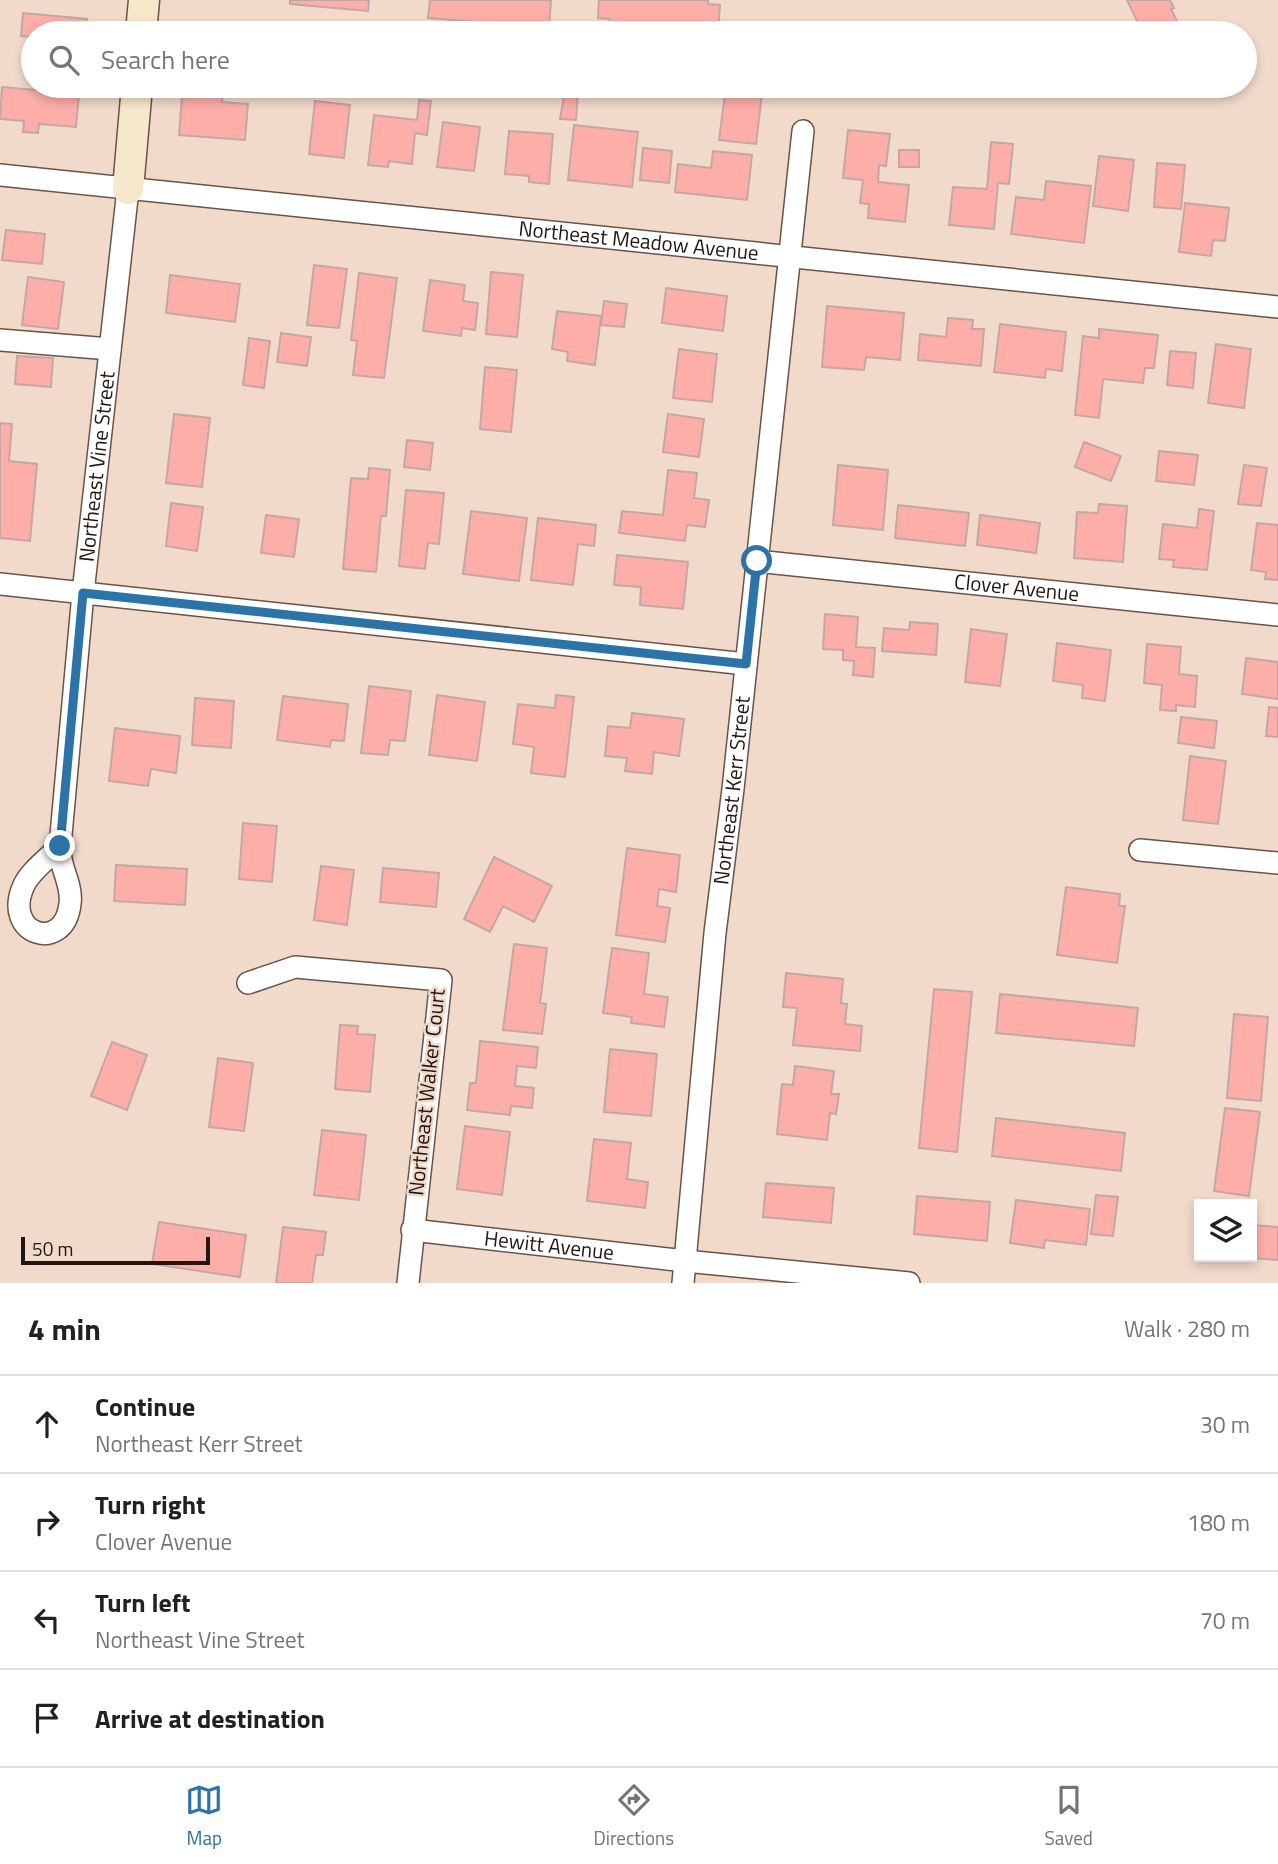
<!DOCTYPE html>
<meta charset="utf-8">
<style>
:root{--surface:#fff;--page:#f2f2f2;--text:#202124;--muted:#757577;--line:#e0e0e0;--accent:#2c73a7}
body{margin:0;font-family:"Titillium Web",sans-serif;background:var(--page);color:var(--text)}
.controls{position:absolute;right:21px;bottom:21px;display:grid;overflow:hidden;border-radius:0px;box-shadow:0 4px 10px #0003}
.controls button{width:63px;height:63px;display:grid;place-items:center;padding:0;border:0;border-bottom:2px solid var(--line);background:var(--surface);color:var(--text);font:35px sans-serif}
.scale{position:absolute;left:21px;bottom:18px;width:189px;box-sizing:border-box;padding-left:7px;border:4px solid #201712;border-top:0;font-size:19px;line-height:24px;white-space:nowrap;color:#201712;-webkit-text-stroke:5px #f2dacb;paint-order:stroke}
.stop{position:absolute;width:21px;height:21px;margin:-16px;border:5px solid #2c73a7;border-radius:50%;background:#fff}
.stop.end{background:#2c73a7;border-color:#fff;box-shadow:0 2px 7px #0008}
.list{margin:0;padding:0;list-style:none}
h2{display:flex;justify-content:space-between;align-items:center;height:91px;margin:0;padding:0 28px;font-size:30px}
h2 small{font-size:23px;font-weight:400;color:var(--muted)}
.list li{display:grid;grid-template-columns:46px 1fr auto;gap:21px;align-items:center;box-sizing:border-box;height:98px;padding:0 28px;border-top:2px solid var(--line)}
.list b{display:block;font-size:26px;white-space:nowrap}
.list p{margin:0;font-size:23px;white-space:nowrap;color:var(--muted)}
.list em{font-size:23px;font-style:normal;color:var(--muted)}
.icon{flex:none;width:38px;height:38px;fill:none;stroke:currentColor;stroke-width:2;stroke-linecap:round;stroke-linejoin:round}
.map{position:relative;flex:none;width:1278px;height:1283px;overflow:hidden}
.search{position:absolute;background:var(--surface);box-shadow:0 4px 10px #0003;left:21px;right:21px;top:21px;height:77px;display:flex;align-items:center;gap:18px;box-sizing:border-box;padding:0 24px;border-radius:38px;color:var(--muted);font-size:26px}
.sheet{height:483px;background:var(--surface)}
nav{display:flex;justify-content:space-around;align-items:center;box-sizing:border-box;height:98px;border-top:2px solid var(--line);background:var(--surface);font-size:19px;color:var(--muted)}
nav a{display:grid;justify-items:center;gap:4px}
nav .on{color:var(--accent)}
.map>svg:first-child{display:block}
.building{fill:#fdaea9;stroke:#c4a7a5;stroke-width:2}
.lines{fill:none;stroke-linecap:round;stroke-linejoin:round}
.street-casing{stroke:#695448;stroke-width:24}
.secondary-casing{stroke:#695448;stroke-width:33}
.street{stroke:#fff;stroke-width:21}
.secondary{stroke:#f6e8cb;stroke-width:30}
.route{stroke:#2c73a7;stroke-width:9}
.labels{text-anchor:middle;stroke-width:5;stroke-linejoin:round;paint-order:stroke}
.street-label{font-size:21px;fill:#201712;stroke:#f2dacb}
</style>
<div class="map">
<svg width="1278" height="1283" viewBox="0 0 1278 1283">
<rect width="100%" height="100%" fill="#f2dacb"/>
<g class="building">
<polygon points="290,0 369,0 368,11 290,4"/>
<polygon points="430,0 551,0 549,28 428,18"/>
<polygon points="599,0 708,0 708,4 720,5 718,33 609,29 610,19 598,18"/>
<polygon points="1127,0 1170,0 1174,8 1171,9 1183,33 1143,33"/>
<polygon points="23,13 87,19 86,33 33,33 33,75 28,74 31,37 21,36"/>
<polygon points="726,86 763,86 756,144 719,140"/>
<polygon points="2,87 79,94 76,127 39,124 38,133 23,132 24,121 0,119"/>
<polygon points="202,88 223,90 222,102 248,104 245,140 179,135 182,96 201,97"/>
<polygon points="565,90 578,91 576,120 560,119"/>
<polygon points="419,100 431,101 427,135 415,133 412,164 389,161 388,167 368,165 374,115 417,120"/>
<polygon points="315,101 350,105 344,158 309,154"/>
<polygon points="443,122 480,127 474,171 437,167"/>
<polygon points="574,125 638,132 632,187 568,180"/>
<polygon points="848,130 890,134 886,166 879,165 878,182 909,185 905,222 868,218 869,204 860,203 863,180 843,178"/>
<polygon points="509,131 553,134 549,184 529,182 529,176 505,174"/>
<polygon points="991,142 1013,144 1009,184 998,183 994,229 949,225 953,187 987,189"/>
<polygon points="643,148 672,151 669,183 640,180"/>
<rect x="899" y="150" width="20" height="17"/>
<polygon points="713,151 752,155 747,200 675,192 678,164 711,168"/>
<polygon points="1099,156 1134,160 1128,211 1093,206"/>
<polygon points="1157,163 1185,165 1181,209 1154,207"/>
<polygon points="1046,181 1091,186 1084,243 1011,234 1016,197 1044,200"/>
<polygon points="1185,203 1229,208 1225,241 1213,240 1211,256 1179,252"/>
<polygon points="6,230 45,234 42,264 2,260"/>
<polygon points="314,265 347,269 339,328 307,325"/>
<polygon points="491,272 523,275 517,337 486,334"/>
<polygon points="359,273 397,278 384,378 353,375 357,341 351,340"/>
<polygon points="170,275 240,284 235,322 166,313"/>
<polygon points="28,277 64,282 58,329 22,325"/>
<polygon points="430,280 465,285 463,301 478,303 475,330 462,328 461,336 423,331"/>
<polygon points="666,288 727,296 723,331 662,323"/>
<polygon points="604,301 627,304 624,327 601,325"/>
<polygon points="827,306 904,313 900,360 866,357 864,370 822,367"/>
<polygon points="557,311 601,316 595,365 567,361 568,352 552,349"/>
<polygon points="948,318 973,320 972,329 984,329 981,366 918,360 920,334 946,337"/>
<polygon points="1000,324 1066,332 1062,371 1046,369 1045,378 994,372"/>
<polygon points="1099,329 1158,335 1154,368 1145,368 1143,383 1103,379 1099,418 1075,415 1083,336 1099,338"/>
<polygon points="281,333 311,337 307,366 277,362"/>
<polygon points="249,338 270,341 264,388 243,385"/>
<polygon points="1216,344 1251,349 1244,408 1208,403"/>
<polygon points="679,349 717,354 712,402 673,398"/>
<polygon points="1170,351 1196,353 1193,388 1167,385"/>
<polygon points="17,356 53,358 51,387 15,384"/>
<polygon points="485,367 517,370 511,432 480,429"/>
<polygon points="174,414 210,418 202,487 166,483"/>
<polygon points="668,414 704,419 699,457 663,452"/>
<polygon points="0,423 12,424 9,461 37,464 30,541 0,538"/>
<polygon points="407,440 433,443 430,470 404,467"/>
<polygon points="1084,442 1121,456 1111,481 1075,467"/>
<polygon points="1159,451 1198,455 1194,485 1156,481"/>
<polygon points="838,465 888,470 883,530 833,525"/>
<polygon points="1244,465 1267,468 1261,506 1238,504"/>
<polygon points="369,468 390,470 386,516 381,516 376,572 343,569 351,478 368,479"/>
<polygon points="668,470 697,473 694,498 709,500 705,527 687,525 685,541 619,533 622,511 663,515"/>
<polygon points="406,490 444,493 439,544 428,543 425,569 399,566"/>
<polygon points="171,503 203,507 197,551 166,546"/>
<polygon points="1099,504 1127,506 1123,562 1074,558 1077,512 1098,513"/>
<polygon points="898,505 969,513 965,546 895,538"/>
<polygon points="1199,509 1214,511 1207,570 1173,567 1174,560 1159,559 1163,524 1197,528"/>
<polygon points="471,511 527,518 519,581 463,574"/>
<polygon points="266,515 299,519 294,557 261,553"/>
<polygon points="980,515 1040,523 1036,553 977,545"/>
<polygon points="538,518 596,525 594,546 578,544 573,585 531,580"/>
<polygon points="1257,523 1278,525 1278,580 1265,579 1266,572 1251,570"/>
<polygon points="617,555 688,562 683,609 640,605 641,587 614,585"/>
<polygon points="825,614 858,617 856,647 875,648 873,677 853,675 854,661 843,660 843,650 823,649"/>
<polygon points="910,622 938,624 936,655 882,651 884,628 909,630"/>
<polygon points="971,629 1007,634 1000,686 965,682"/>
<polygon points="1057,643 1111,650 1105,701 1082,698 1083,685 1053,681"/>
<polygon points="1147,644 1181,647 1179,674 1197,676 1195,707 1176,705 1176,711 1160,710 1162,685 1144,683"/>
<polygon points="1246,658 1278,662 1278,699 1242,694"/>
<polygon points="369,686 411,691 405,741 390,740 388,755 361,753"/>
<polygon points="437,695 485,702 477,761 429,755"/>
<polygon points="556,695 574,697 565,777 531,773 534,747 513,744 518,704 555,708"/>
<polygon points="283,696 348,704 344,741 331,740 330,747 277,740"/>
<polygon points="195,698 234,701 231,748 192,745"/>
<polygon points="1269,707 1278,708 1278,737 1266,736"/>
<polygon points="632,713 684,719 679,756 654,752 652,774 625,771 627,758 605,756 608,726 630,728"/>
<polygon points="1181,717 1217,721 1214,748 1178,743"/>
<polygon points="115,728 180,736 176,773 151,769 148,786 109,781"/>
<polygon points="1190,756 1226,761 1218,824 1183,820"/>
<polygon points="243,823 277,826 272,882 239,879"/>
<polygon points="627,848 680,855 676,892 659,889 657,906 670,908 665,942 616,935"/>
<polygon points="494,857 552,886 534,922 503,906 490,932 464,919"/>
<polygon points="116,865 187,869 185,905 114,901"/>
<polygon points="321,866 354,870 347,925 314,920"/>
<polygon points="383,868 439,873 436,907 380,902"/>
<polygon points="1066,887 1120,894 1119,906 1125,906 1117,963 1057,955"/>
<polygon points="514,944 547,948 540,1003 546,1004 542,1034 503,1030"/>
<polygon points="612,948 649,953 644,994 668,997 664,1027 631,1023 632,1017 603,1013"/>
<polygon points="786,973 843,979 841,1003 847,1004 845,1024 862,1026 860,1051 793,1045 797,1008 783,1007"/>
<polygon points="934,989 972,992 957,1152 919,1148"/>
<polygon points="1000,994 1138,1008 1134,1046 996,1033"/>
<polygon points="1234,1014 1268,1017 1261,1101 1227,1098"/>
<polygon points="340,1025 358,1026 357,1034 375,1035 370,1092 335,1089"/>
<polygon points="480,1041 538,1047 536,1068 517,1066 515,1086 534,1088 532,1108 511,1106 510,1115 467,1110 470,1083 476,1083"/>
<polygon points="112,1042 147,1055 127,1110 91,1096"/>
<polygon points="610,1049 657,1054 651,1116 604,1112"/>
<polygon points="218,1058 253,1063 244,1131 209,1127"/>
<polygon points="795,1066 834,1071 831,1094 839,1094 836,1114 830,1113 827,1140 777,1134 782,1084 793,1085"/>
<polygon points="1225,1108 1260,1112 1249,1196 1214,1191"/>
<polygon points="996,1118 1125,1133 1121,1171 992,1156"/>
<polygon points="465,1126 510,1132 502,1195 457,1189"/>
<polygon points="322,1130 366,1135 359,1200 314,1195"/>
<polygon points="594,1139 631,1143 627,1179 648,1182 645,1208 587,1201"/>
<polygon points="766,1183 834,1188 831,1223 763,1217"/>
<polygon points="1096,1195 1118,1197 1113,1236 1091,1234"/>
<polygon points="917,1196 990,1202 987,1241 914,1234"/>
<polygon points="1016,1200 1090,1209 1086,1245 1045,1240 1044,1248 1010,1243"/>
<polygon points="1198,1221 1199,1221 1199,1255 1195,1254"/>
<polygon points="159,1222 246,1235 240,1277 152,1264"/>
<polygon points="1252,1225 1278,1227 1278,1260 1232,1257 1252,1257"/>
<polygon points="283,1227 326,1232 323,1255 316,1255 312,1283 276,1283"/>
</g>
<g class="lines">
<defs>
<g id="street">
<path id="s1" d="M0,175L1278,307"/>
<polyline points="0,340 110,349"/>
<path id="s2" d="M756,561L1278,615"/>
<polyline points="0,584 746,664"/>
<path id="s3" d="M60,846C49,858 31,870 24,885C1,934 64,955 70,904C73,884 58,865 60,846L83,593L128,189"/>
<polyline points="1140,850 1278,863"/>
<polyline points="248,983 295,967 441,980 408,1283"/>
<path id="s4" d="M412,1230L685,1261L909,1283"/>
<path id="s5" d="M683,1283L715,933L733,789L803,131"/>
</g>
<g id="secondary">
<polyline points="141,33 144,0"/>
<polyline points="128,189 137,86"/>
</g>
</defs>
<use href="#street" class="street-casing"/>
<use href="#secondary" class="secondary-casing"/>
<use href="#street" class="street"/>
<use href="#secondary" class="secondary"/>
</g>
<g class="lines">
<polyline class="route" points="60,846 83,593 746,664 757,561"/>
</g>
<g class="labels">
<g class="street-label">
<text dy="7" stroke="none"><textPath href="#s1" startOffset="642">Northeast Meadow Avenue</textPath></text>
<text dy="7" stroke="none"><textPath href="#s3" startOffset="600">Northeast Vine Street</textPath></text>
<text dy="7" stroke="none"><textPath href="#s2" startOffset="262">Clover Avenue</textPath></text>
<text dy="7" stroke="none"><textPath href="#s5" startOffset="495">Northeast Kerr Street</textPath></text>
<text transform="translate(427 1092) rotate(-84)" y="7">Northeast Walker Court</text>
<text dy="7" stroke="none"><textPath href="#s4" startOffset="138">Hewitt Avenue</textPath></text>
</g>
</g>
</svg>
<div class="controls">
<button><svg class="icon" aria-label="layers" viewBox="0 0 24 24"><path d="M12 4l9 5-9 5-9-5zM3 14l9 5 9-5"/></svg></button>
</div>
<div class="scale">50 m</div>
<div class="stop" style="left:757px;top:561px"></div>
<div class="stop end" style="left:60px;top:846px"></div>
<div class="search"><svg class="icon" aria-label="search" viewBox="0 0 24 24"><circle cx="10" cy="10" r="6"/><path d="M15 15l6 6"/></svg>Search here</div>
</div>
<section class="sheet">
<h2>4 min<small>Walk · 280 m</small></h2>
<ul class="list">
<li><svg class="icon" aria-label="ahead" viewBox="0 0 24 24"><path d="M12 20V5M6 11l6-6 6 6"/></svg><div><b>Continue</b><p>Northeast Kerr Street</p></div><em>30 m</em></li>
<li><svg class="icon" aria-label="right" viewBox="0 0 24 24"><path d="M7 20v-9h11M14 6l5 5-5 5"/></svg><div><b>Turn right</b><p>Clover Avenue</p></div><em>180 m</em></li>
<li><svg class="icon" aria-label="left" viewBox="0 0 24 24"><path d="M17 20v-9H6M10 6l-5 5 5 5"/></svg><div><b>Turn left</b><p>Northeast Vine Street</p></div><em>70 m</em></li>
<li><svg class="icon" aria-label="arrive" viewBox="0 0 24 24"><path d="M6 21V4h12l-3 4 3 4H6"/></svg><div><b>Arrive at destination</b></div></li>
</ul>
</section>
<nav>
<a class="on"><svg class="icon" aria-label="map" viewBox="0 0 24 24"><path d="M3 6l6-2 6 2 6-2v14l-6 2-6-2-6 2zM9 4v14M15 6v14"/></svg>Map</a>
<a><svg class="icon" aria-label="directions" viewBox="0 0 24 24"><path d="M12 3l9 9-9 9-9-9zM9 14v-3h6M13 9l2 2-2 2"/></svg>Directions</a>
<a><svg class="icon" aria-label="saved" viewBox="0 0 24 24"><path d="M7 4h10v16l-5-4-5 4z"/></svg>Saved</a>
</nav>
